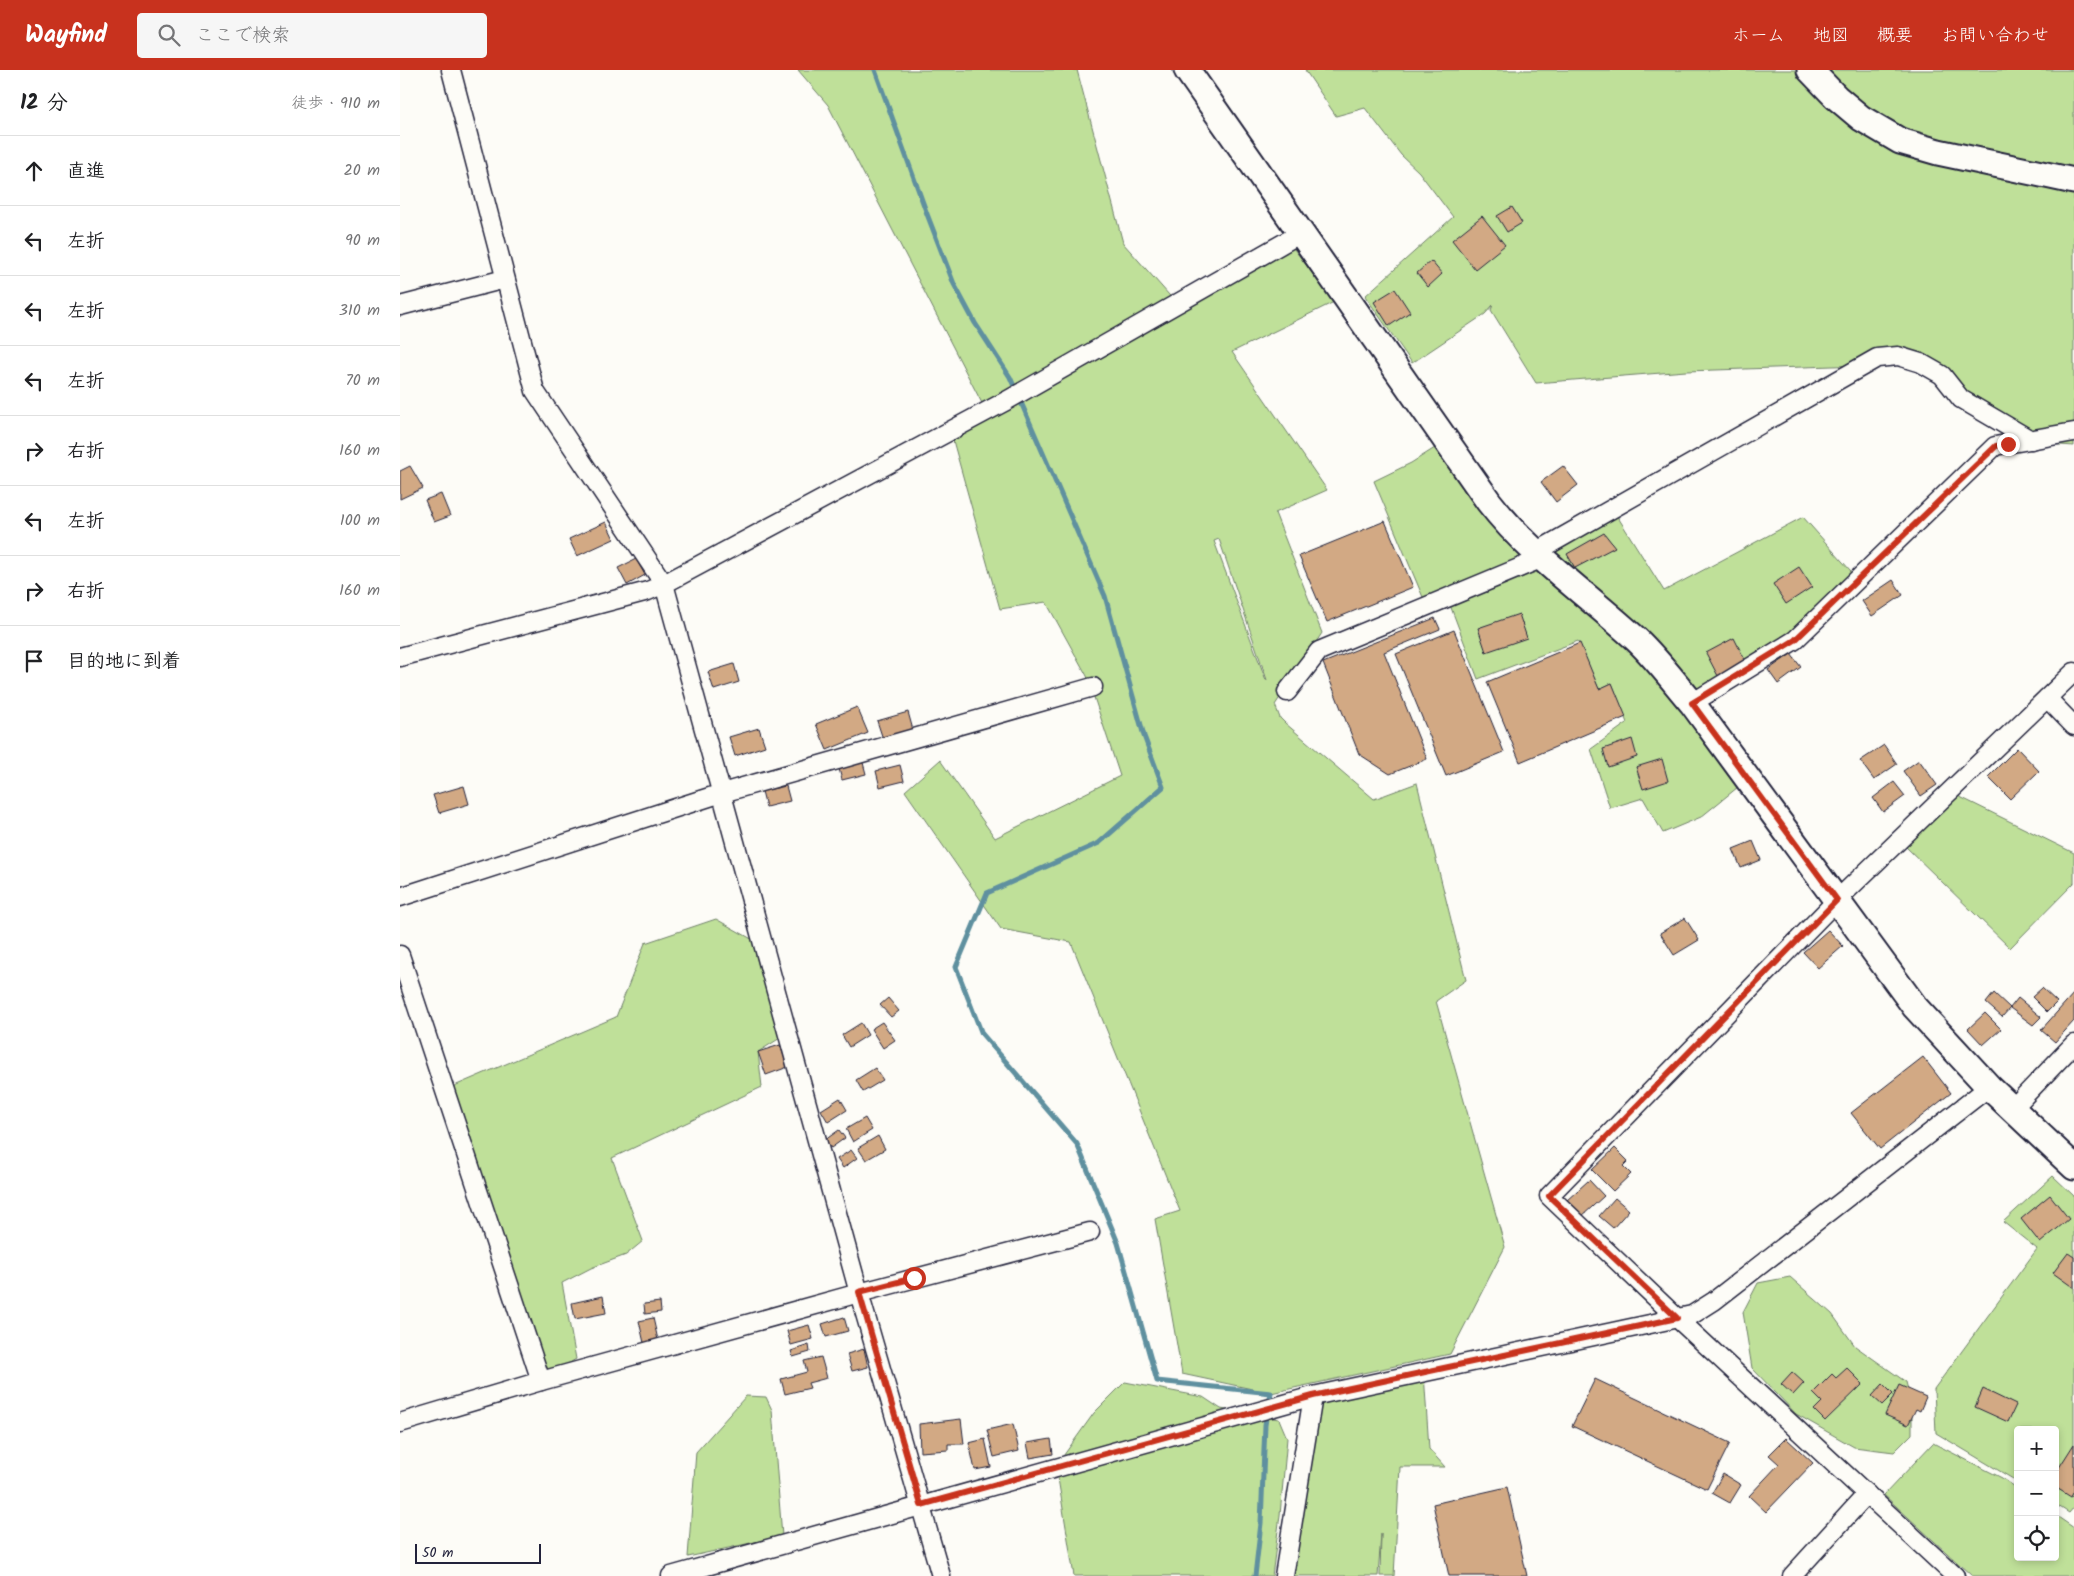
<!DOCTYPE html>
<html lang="ja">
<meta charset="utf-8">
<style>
:root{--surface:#fff;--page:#f6f6f6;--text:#202124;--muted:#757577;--line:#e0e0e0;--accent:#c8321e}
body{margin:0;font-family:Kalam,"Klee One",sans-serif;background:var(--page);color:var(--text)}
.controls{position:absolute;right:15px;bottom:15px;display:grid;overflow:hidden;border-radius:5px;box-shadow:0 2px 8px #0003}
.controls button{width:45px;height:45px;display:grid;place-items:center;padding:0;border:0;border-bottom:1px solid var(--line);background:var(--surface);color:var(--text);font:25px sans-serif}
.scale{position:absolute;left:15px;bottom:12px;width:126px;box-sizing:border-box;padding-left:5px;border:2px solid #22223b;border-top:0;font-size:14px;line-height:18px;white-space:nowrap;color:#22223b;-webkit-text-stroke:4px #fdfcf7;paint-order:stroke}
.stop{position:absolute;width:15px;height:15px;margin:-11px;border:4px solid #c8321e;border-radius:50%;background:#fff}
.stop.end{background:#c8321e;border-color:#fff;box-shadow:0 1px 5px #0008}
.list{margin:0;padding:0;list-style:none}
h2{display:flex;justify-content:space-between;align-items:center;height:65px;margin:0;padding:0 20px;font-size:21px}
h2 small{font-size:16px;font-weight:400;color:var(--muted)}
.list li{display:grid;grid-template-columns:32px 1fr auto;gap:15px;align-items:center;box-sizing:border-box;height:70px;padding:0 20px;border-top:1px solid var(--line)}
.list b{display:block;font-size:19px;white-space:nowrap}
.list em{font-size:16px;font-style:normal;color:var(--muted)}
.icon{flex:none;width:28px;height:28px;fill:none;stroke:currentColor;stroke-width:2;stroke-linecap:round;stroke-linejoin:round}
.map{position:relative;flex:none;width:1674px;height:1506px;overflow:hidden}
header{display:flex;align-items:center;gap:30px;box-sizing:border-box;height:70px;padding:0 25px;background:var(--accent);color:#fff}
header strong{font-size:24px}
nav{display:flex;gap:28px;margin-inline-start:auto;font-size:18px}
.search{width:350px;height:45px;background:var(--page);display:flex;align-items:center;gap:12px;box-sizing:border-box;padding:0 18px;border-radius:5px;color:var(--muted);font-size:19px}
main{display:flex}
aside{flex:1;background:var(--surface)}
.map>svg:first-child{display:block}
.green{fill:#bfe099;stroke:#70816a;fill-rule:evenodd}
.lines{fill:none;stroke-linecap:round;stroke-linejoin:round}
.stream{stroke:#5f909f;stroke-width:5}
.building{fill:#d2a984;stroke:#22223b}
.street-casing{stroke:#22223b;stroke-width:21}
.secondary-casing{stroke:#22223b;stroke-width:29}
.street{stroke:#fdfcf7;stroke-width:18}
.secondary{stroke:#fdfcf7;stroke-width:25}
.route{stroke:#c8321e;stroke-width:6}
</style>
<header>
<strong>Wayfind</strong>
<div class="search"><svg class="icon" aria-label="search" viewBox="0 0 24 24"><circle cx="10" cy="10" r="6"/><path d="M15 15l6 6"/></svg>ここで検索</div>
<nav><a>ホーム</a><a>地図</a><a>概要</a><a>お問い合わせ</a></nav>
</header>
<main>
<aside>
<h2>12 分<small>徒歩 · 910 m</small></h2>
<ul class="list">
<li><svg class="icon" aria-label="ahead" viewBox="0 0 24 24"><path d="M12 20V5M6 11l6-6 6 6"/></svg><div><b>直進</b></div><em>20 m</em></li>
<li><svg class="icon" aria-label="left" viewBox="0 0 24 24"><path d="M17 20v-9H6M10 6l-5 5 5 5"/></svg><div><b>左折</b></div><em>90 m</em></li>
<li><svg class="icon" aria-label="left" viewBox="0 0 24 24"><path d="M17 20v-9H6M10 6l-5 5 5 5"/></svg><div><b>左折</b></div><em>310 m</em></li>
<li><svg class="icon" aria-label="left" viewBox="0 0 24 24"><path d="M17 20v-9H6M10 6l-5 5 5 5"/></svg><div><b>左折</b></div><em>70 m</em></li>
<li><svg class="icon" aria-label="right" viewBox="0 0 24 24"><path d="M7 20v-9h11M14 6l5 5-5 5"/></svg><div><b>右折</b></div><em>160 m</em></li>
<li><svg class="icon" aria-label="left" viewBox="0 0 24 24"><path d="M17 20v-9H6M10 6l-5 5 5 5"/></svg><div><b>左折</b></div><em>100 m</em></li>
<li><svg class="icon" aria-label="right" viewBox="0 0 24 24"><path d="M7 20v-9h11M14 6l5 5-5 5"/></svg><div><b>右折</b></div><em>160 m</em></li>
<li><svg class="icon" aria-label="arrive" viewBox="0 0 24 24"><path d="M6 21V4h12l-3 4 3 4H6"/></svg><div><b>目的地に到着</b></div></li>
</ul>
</aside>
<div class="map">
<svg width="1674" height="1506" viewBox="0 0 1674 1506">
<rect width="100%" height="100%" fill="#fdfcf7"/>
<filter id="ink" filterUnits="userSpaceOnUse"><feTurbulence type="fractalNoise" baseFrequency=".02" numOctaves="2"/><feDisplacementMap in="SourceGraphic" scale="10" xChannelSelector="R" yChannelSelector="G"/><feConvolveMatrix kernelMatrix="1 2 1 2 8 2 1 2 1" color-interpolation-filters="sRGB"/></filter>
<g filter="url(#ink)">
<g class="green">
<polygon points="398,0 677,0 723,173 777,234 586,341 428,35"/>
<polygon points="905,0 1674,0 1674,376 1619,372 1521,293 1286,301 1136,313 1091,240 1093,235 1085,244 1012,293 965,226 1053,147 1019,102 1001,85 965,38 936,46"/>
<path d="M888,171L934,232L832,282L927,420L875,443L922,563L875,635L880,648L885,653L974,729L1017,713L1066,910L1036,931L1105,1177L1050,1284L871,1323L782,1304L755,1149L780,1141L671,872L601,859L505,721L540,690L595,768L720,706L687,606L646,532L600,539L552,367L595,348ZM819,469L867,610H866L814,471Z"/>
<polygon points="1046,371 1136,482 1025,532 974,411 1011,393"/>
<polygon points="1209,433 1264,521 1403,447 1458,509 1395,570 1298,630 1251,591 1348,709 1301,747 1263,763 1243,728 1210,738 1191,679 1227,653 1212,613 1199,619 1178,571 1078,609 1047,527 1143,488"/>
<polygon points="1558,726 1674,783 1674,813 1610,878 1505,776"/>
<polygon points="316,849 364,876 388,963 358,982 362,1017 212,1088 243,1171 226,1185 191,1198 162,1213 176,1289 141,1311 45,1020 216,947 245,873"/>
<polygon points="1653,1106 1674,1126 1674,1437 1669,1443 1655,1434 1655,1360 1618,1360 1618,1412 1536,1363 1534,1319 1637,1179 1603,1152"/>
<polygon points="1390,1207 1432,1244 1455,1276 1506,1312 1512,1336 1512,1364 1494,1382 1454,1377 1396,1344 1352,1298 1343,1242 1358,1213"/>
<polygon points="1024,1303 1029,1379 1045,1397 1000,1397 994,1506 980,1506 981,1464 978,1506 884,1506 913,1326"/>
<polygon points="725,1312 803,1327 821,1339 879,1349 887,1368 880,1445 872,1506 674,1506 656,1396 694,1343"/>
<polygon points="346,1326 366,1327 372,1340 382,1466 288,1487 296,1382"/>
<polygon points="1533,1373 1602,1408 1618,1419 1618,1487 1655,1487 1655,1445 1674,1458 1674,1506 1572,1506 1484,1425"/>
</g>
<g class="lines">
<g class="stream">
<polyline points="475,0 527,144 554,214 575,253 610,307 705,526 744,666 763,717 699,773 587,823 556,897 582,964 677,1074 718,1173 757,1311 871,1323 869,1334"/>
<polyline points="855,1506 861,1453 865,1355 867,1342"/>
</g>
</g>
<g class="building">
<polygon points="1112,137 1122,153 1107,162 1097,146"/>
<polygon points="1082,146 1105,175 1075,199 1052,170"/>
<polygon points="1031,191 1042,204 1028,217 1017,203"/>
<polygon points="995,219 1010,242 989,256 974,232"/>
<polygon points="10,396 23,418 0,429 0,401"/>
<polygon points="1163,396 1178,415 1156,432 1141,412"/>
<polygon points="41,424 50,446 34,452 25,430"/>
<polygon points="985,451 1013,517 927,552 899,486"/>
<polygon points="206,452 214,469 177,486 169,469"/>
<polygon points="1204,463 1215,477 1175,498 1167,484"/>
<polygon points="236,489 245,505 227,515 218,498"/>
<polygon points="1399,497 1412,517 1386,534 1373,514"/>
<polygon points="1493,510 1503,525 1472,546 1462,531"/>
<polygon points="1119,544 1127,568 1086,582 1078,558"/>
<polygon points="1035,548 1040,559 984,582 1027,689 990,704 959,684 923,593"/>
<polygon points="1054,560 1104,682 1046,706 996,584"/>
<polygon points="1334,568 1346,592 1318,606 1306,583"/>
<polygon points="1180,573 1199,619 1212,613 1226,647 1120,692 1087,612"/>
<polygon points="1391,584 1401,597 1378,614 1368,600"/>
<polygon points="334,594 339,612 314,620 308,602"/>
<polygon points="457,637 468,663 427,680 416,654"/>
<polygon points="508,642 513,660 483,669 477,651"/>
<polygon points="359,658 365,676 335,686 329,667"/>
<polygon points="1232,669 1237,687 1208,697 1203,679"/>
<polygon points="1484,675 1497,694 1474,710 1460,691"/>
<polygon points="1617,678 1639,701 1610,729 1588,707"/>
<polygon points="462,689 466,704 442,710 438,695"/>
<polygon points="1262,689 1268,711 1243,719 1236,697"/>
<polygon points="1519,690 1537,715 1521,726 1503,701"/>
<polygon points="500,695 504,711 480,717 476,701"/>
<polygon points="1494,712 1505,726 1483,742 1473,728"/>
<polygon points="64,716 69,734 39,743 33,725"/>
<polygon points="386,716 390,731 366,737 362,721"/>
<polygon points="1353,771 1361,790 1341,798 1333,779"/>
<polygon points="1285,848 1299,870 1274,885 1260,863"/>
<polygon points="1428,860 1443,876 1418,898 1403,882"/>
<polygon points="1642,918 1657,932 1647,942 1632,927"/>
<polygon points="1594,923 1610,938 1602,947 1586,933"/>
<polygon points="1674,923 1674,951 1655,972 1641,960"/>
<polygon points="488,928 499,941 491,947 480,935"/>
<polygon points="1618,928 1641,947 1633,955 1610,938"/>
<polygon points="1585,943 1601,959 1583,975 1568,959"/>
<polygon points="482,952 495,970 483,978 471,959"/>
<polygon points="461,953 468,965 449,977 442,965"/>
<polygon points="380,975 388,997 366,1005 358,982"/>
<polygon points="1523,987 1551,1023 1480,1079 1451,1043"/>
<polygon points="475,998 483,1010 463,1022 456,1010"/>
<polygon points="440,1028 447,1040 428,1052 421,1040"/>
<polygon points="465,1048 472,1060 453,1072 446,1059"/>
<polygon points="439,1060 445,1068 431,1078 425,1070"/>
<polygon points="478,1066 485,1079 466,1090 458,1078"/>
<polygon points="1215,1078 1228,1091 1223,1096 1231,1104 1213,1121 1192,1100"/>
<polygon points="451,1080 457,1088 443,1098 437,1089"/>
<polygon points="1189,1110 1204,1126 1181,1147 1166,1131"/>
<polygon points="1650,1125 1669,1149 1640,1173 1621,1149"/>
<polygon points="1215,1128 1229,1140 1213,1158 1199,1146"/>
<polygon points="1668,1183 1674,1187 1674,1218 1653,1203"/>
<polygon points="203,1226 206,1243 175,1249 172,1233"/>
<polygon points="260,1232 261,1242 245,1244 244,1234"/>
<polygon points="444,1247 448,1261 426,1267 422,1254"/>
<polygon points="253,1248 258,1270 244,1273 239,1251"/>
<polygon points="409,1255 413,1269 391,1275 387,1261"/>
<polygon points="409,1275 410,1282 393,1287 391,1281"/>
<polygon points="464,1279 468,1297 452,1301 447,1284"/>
<polygon points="421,1287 427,1308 408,1313 410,1318 385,1324 381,1309 407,1302 404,1291"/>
<polygon points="1447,1298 1463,1314 1425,1351 1414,1340 1422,1332 1413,1323 1432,1304 1436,1308"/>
<polygon points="1392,1302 1404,1313 1393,1325 1381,1314"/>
<polygon points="1195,1309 1330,1373 1307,1419 1172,1356"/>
<polygon points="1483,1314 1493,1324 1482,1335 1472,1326"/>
<polygon points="1499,1315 1526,1327 1520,1341 1516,1339 1508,1355 1485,1345"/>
<polygon points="1583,1319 1616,1335 1608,1352 1575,1337"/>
<polygon points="561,1349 564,1374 548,1374 548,1380 520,1382 519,1354"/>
<polygon points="613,1354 619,1381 594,1387 587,1360"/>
<polygon points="1386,1368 1413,1393 1366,1442 1349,1426 1379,1394 1369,1385"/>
<polygon points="585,1369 591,1397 575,1400 569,1373"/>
<polygon points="651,1369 653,1384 630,1388 627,1373"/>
<polygon points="1674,1374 1674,1421 1671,1427 1655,1417 1655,1404"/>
<polygon points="1323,1404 1341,1415 1330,1433 1312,1423"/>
<polygon points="1107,1417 1127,1506 1049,1506 1033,1434"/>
</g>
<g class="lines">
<defs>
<g id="street">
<polyline points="51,0 135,321 264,514 459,1223 541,1506"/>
<polyline points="0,236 105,209"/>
<polyline points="1136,482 1477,288 1498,286 1521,293 1542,305 1561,329 1631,370"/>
<polyline points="0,587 248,521 264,514 606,331 901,163"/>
<polyline points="887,622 919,581 1143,488"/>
<polyline points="1647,628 1674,656"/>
<polyline points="1292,633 1395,570 1595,376 1674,362"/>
<polyline points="0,827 322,723 693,617"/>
<polyline points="0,885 141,1311"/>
<polyline points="1612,1039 1674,974"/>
<polyline points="0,1353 141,1311 459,1223 690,1162"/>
<polyline points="271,1506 913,1326 1292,1245 1314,1231 1589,1017"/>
<polyline points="884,1506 913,1326"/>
<polyline points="1392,1506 1467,1424"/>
<polyline points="1555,1506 1277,1248 1149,1126 1437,830 1674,602"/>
</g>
<g id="secondary">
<path d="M787,0L1089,432C1130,485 1187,524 1237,570C1257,589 1274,612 1292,633L1515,937L1589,1017L1674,1097"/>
<polyline points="1410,0 1436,27 1461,48 1500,71 1538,82 1674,111"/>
</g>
</defs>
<use href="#street" class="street-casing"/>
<use href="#secondary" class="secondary-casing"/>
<use href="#street" class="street"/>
<use href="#secondary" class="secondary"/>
</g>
</g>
<g class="lines" filter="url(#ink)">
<polyline class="route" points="514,1208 459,1222 521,1435 913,1326 1277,1248 1149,1126 1437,830 1292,633 1395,570 1596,376 1608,374"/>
</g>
</svg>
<div class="controls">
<button>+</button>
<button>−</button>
<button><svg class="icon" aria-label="locate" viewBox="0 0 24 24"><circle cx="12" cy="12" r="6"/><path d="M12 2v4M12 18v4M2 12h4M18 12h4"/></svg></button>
</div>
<div class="scale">50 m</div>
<div class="stop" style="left:514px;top:1208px"></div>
<div class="stop end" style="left:1608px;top:374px"></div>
</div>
</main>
